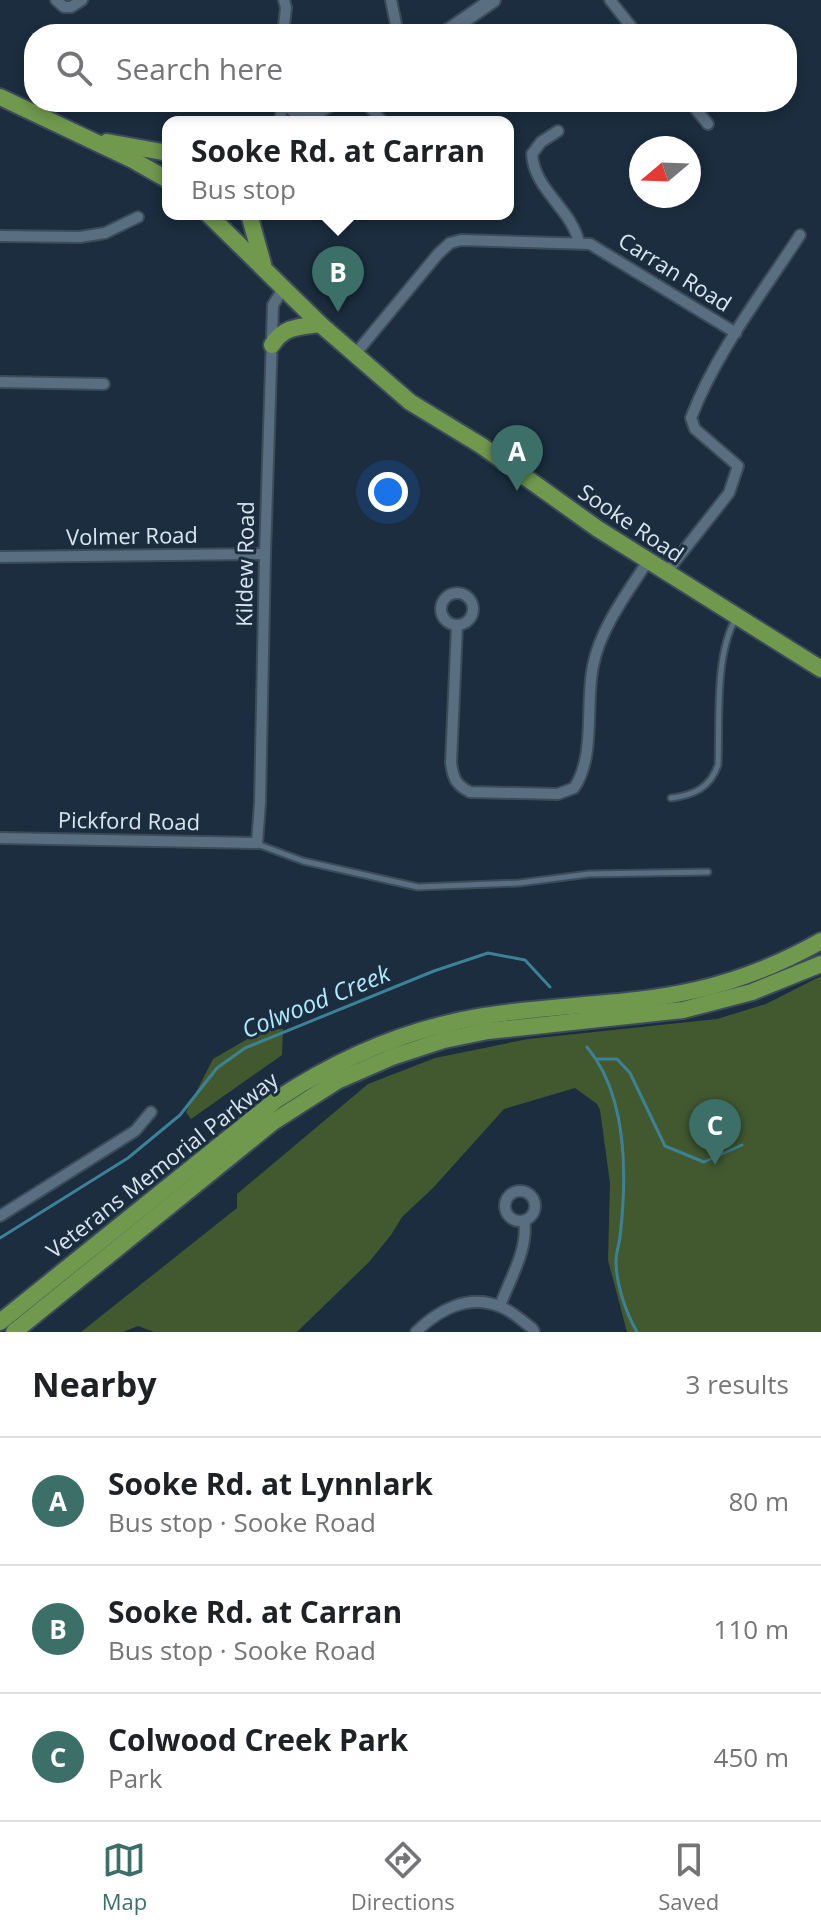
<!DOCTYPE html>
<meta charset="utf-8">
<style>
:root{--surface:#fff;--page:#f6f6f6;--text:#202124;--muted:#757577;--line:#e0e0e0;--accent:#3b6f68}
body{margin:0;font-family:"Open Sans",sans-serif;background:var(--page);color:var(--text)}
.compass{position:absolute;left:629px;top:136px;width:72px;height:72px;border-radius:50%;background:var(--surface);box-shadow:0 4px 12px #0003;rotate:251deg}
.you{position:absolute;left:388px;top:492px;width:28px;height:28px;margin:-20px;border:6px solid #fff;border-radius:50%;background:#1a73e8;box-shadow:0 0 0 12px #1a73e833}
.badge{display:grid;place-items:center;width:52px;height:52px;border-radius:50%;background:var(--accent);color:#fff;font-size:26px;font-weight:700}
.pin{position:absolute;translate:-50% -66px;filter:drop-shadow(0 2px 4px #0008)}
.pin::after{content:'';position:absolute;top:42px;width:28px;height:24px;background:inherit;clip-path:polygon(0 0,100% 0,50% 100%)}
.popup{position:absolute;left:162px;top:116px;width:352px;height:104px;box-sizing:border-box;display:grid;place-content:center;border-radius:16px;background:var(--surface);filter:drop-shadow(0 2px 6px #0005);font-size:26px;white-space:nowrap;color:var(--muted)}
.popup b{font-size:30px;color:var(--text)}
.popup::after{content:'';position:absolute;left:50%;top:100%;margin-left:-16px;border:16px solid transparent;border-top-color:var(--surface)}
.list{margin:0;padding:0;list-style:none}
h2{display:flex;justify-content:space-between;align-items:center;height:104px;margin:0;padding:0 32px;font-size:34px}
h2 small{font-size:26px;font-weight:400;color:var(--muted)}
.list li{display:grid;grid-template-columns:52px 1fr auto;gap:24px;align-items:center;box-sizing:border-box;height:128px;padding:0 32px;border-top:2px solid var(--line)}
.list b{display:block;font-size:30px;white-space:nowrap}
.list p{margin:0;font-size:26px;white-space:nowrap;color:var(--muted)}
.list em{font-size:26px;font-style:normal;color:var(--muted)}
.icon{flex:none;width:44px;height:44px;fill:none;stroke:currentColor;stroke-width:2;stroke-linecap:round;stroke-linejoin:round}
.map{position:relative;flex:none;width:821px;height:1332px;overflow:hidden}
.search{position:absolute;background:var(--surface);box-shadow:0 4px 12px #0003;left:24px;right:24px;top:24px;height:88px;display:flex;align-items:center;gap:20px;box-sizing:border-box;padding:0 28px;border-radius:32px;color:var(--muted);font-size:30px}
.sheet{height:488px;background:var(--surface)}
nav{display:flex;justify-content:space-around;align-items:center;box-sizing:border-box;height:112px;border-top:2px solid var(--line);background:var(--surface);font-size:22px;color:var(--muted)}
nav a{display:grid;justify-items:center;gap:4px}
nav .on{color:var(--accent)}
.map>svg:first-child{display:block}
.green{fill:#425930}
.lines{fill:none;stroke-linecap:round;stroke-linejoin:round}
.stream{stroke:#3c8296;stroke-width:3}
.service-casing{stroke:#3b4b59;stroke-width:9}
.minor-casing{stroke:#3b4b59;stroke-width:14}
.secondary-casing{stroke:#3b4b59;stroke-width:18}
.primary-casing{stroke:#3b4b59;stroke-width:20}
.service{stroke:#596e81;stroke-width:5}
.minor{stroke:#596e81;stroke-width:10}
.secondary{stroke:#596e81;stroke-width:14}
.primary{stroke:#70994e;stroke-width:16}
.labels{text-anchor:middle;stroke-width:6;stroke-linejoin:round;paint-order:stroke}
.street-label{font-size:22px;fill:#d9e5f0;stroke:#1b2d3e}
.water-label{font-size:24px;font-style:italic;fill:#b0eafd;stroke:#1b2d3e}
</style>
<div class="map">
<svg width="821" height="1332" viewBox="0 0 821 1332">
<rect width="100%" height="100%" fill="#1b2d3e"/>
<g class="green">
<polygon points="821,976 821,1332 627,1332 608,1260 610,1183 600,1110 597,1104 575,1088 504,1109 433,1188 402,1217 391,1235 369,1262 297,1332 154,1332 138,1326 123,1332 81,1332 237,1208 237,1194 368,1084 435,1058 528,1039 717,1019 766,1004"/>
<polygon points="283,1029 282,1055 191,1119 186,1112 213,1059 263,1030"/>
</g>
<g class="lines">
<g class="stream">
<path d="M587,1047C628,1096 627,1177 620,1237C619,1245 616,1253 616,1261C616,1284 626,1313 637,1332"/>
<polyline points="598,1059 617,1059 630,1073 665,1146 704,1162 742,1145"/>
<polyline points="0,1238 128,1158 180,1115 217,1068 245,1048 434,971 488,953 525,960 550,987"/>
</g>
<defs>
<g id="service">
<path d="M671,798C694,795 710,788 718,765C720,722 714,656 736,618"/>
<polyline points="257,844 303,861 418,887 519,883 589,874 708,872"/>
</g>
<g id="minor">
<polyline points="56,0 64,7 71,7 82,0"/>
<polyline points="391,0 398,34"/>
<polyline points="610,0 637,34"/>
<polyline points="283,34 286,8 284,0"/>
<polyline points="365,102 383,122"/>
<polyline points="690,102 708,124"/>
<polyline points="284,104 294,112 309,117"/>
<polyline points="279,122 284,102"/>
<path d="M558,131L541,142L532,154C534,190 572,209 579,243"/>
<polyline points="0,236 80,237 105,233 138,217"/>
<polyline points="356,353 438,254 450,243 461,240 590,244 736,333"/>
<polyline points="0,382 104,384"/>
<polyline points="0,557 265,554"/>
<path d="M666,573L729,493L738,466L695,429L691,418C715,354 763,292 800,235"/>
<circle cx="457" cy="609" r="16"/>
<path d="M457,626L451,763C453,778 456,785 470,792L558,794L574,788C596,756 585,704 593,666C600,629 627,593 648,561"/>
<polyline points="0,838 257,843 260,803 265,554 273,305 283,289"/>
<circle cx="520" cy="1206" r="15"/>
<polyline points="0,1216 135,1131 151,1112"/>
<path d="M500,1306C509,1281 529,1248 524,1221"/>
<path d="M416,1332C438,1310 469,1293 501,1307C512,1311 522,1321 532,1328L534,1332"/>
</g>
<g id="secondary">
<polyline points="444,34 493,0"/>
<polyline points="300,122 333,102"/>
</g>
<g id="primary">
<polyline points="0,97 133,160 168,180"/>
<polyline points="107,142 168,153"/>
<polyline points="208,214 320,324 410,402 482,446 598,529 821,669"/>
<polyline points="249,214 263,264"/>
<path d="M272,345C284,326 299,327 320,324"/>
<path d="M0,1322L276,1100C339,1058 408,1028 484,1016C554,1004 627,1006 696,990C740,980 782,963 821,941"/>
<polyline points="14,1332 273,1122 337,1081 392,1057 444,1040 488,1031 683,1010 752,992 821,964"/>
</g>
</defs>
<use href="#service" class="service-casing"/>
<use href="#minor" class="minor-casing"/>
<use href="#secondary" class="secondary-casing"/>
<use href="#primary" class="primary-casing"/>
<use href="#service" class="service"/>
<use href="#minor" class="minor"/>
<use href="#secondary" class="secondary"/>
<use href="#primary" class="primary"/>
</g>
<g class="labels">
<g class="street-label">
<text transform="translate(675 272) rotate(32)" y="8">Carran Road</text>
<text transform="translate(631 523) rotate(34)" y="8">Sooke Road</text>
<text transform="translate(132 536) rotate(-1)" y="8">Volmer Road</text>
<text transform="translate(245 564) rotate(-89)" y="8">Kildew Road</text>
<text transform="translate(129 821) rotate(1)" y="8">Pickford Road</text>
<text transform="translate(162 1165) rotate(-38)" y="8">Veterans Memorial Parkway</text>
</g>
<g class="water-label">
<text transform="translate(316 1002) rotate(-22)" y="8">Colwood Creek</text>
</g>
</g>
</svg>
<svg class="compass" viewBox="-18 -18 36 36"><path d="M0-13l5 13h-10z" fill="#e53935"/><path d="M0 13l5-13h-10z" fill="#757577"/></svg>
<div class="you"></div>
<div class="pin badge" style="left:517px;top:491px">A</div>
<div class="pin badge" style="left:338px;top:312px">B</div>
<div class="popup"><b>Sooke Rd. at Carran</b>Bus stop</div>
<div class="pin badge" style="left:715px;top:1165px">C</div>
<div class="search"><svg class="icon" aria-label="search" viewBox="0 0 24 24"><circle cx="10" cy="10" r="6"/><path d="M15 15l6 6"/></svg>Search here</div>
</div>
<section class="sheet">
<h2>Nearby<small>3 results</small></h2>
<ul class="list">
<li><span class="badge">A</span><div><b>Sooke Rd. at Lynnlark</b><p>Bus stop · Sooke Road</p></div><em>80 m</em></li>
<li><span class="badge">B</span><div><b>Sooke Rd. at Carran</b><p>Bus stop · Sooke Road</p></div><em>110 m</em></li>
<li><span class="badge">C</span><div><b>Colwood Creek Park</b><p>Park</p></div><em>450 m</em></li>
</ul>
</section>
<nav>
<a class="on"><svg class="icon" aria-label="map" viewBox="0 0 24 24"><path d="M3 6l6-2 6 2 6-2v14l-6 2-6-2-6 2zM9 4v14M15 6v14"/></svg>Map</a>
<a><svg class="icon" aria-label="directions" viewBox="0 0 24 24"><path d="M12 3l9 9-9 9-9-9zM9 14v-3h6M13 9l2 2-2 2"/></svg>Directions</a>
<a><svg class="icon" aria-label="saved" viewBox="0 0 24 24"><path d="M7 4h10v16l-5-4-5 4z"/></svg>Saved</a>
</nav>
